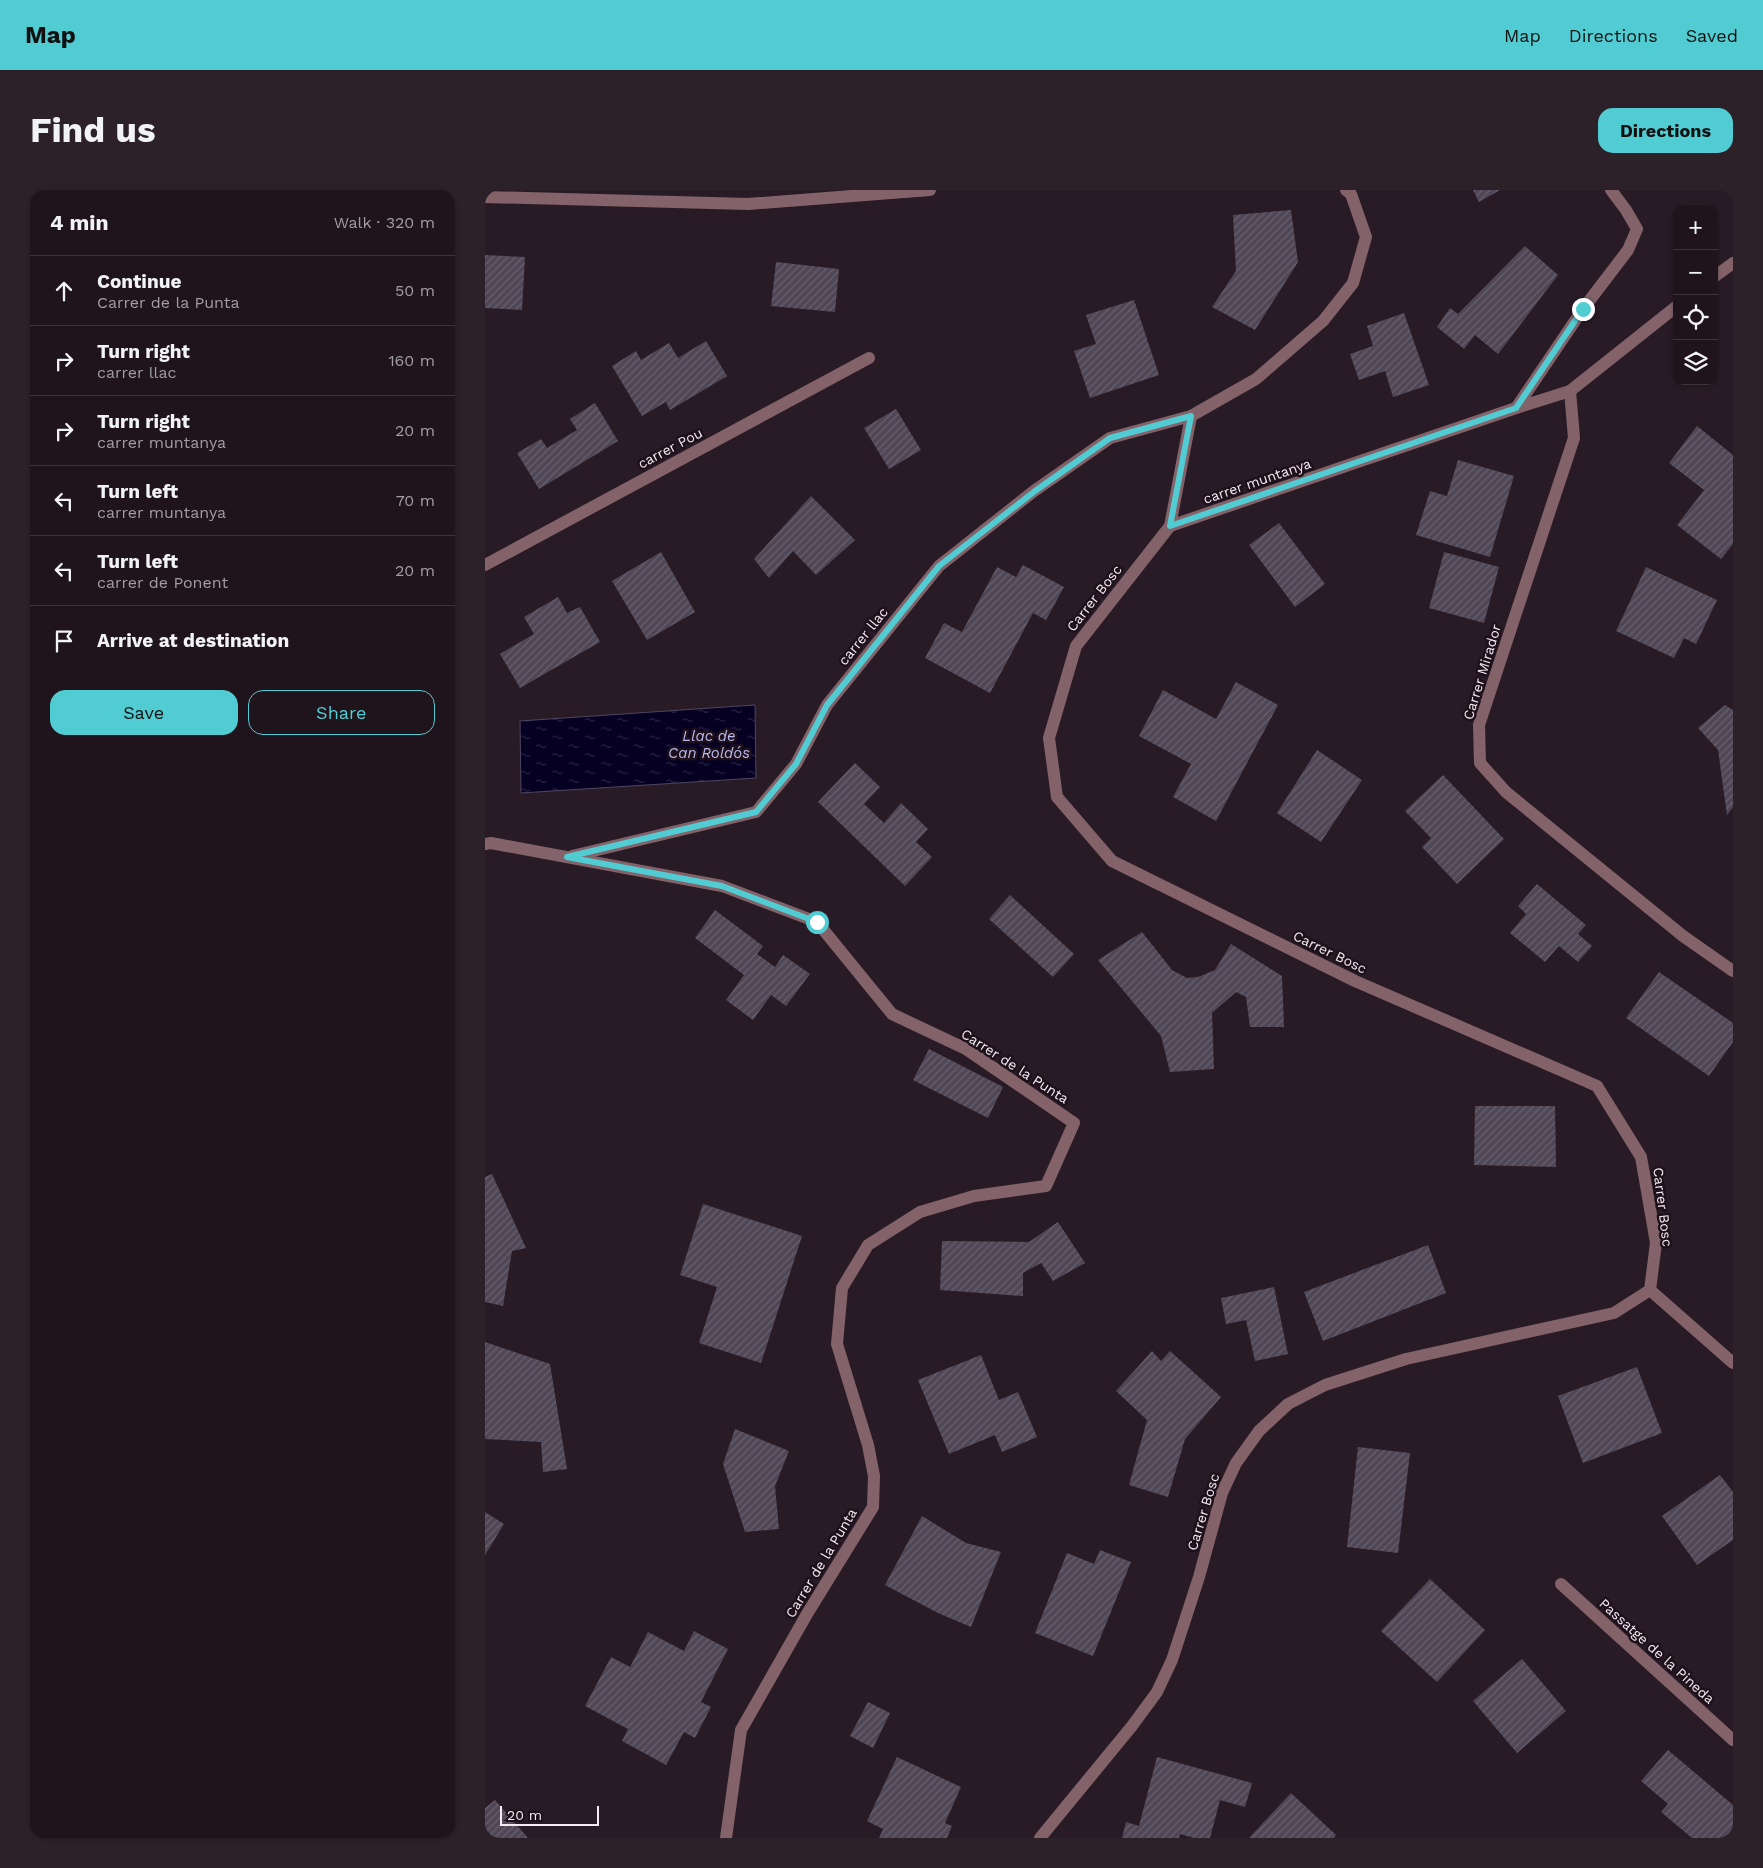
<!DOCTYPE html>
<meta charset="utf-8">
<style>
:root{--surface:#1f141c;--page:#2c2129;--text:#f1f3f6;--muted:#a19ea3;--line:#3c333b;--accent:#51ccd3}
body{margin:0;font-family:"Work Sans",sans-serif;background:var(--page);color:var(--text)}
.controls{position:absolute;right:15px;top:15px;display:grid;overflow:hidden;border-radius:10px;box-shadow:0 1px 4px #0004}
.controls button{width:45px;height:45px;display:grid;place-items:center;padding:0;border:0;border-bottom:1px solid var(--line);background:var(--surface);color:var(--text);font:25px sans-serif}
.scale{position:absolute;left:15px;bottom:12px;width:99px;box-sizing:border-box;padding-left:5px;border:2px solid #f4eaf1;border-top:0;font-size:14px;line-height:18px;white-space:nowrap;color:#f4eaf1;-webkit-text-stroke:4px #1f111b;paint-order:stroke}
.stop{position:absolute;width:15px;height:15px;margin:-11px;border:4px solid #51ccd3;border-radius:50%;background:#fff}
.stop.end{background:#51ccd3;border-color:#fff;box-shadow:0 1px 5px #0008}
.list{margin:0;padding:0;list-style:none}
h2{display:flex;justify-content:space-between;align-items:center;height:65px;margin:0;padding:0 20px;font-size:21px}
h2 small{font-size:16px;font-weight:400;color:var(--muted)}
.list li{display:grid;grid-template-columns:32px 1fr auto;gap:15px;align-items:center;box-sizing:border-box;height:70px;padding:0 20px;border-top:1px solid var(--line)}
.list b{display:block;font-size:19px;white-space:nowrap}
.list p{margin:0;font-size:16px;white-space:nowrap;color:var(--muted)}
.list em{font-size:16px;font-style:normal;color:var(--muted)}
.actions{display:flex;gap:10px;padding:15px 20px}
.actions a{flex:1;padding:11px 0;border:1px solid var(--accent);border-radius:15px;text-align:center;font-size:18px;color:var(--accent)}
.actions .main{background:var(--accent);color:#111}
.icon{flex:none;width:28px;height:28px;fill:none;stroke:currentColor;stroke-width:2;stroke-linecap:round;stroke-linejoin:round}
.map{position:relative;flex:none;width:1248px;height:1648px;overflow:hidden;border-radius:15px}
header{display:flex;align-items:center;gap:30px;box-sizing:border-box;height:70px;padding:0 25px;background:var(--accent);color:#111}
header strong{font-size:24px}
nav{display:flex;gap:28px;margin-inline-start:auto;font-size:18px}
.intro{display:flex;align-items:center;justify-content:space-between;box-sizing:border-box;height:120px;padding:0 30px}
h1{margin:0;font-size:35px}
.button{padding:12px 22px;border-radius:15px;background:var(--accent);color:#111;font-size:18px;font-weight:700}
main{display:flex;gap:30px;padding:0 30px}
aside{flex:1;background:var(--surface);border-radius:15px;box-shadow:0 1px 4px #0004}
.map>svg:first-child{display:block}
.water{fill:url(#water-ripples);stroke:#4d4661}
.building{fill:url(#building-hatch)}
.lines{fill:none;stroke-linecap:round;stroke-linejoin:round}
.street{stroke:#836369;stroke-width:12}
.route{stroke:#51ccd3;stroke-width:6}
.labels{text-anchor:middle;stroke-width:5;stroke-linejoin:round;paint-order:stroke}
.street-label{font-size:14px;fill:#f4eaf1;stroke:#1f111b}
.water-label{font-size:15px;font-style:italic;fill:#b8bbf0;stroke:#1f111b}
</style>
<header>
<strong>Map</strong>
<nav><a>Map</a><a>Directions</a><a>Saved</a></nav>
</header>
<div class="intro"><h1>Find us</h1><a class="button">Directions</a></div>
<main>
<aside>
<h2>4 min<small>Walk · 320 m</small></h2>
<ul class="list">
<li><svg class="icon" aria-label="ahead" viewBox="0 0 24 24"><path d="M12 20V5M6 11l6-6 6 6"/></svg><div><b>Continue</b><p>Carrer de la Punta</p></div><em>50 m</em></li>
<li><svg class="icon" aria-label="right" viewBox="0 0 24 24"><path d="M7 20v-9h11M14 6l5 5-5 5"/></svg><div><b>Turn right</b><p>carrer llac</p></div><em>160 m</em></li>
<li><svg class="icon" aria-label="right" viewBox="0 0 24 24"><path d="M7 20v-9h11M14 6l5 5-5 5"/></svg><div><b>Turn right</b><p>carrer muntanya</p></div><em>20 m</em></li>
<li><svg class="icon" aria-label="left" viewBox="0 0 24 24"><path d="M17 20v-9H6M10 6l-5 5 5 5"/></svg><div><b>Turn left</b><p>carrer muntanya</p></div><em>70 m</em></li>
<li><svg class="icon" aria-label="left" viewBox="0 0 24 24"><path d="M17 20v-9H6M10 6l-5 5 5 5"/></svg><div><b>Turn left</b><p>carrer de Ponent</p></div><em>20 m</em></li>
<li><svg class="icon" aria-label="arrive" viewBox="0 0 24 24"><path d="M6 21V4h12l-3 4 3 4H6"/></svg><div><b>Arrive at destination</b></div></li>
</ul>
<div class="actions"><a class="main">Save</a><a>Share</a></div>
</aside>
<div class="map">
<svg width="1248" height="1648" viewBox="0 0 1248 1648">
<defs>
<pattern id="water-ripples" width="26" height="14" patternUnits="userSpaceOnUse" patternTransform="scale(1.25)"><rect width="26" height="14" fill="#060023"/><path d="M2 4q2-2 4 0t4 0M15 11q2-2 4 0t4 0" fill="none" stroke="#2b2543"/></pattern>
<pattern id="building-hatch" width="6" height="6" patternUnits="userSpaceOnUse" patternTransform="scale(1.25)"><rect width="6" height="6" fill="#4f4656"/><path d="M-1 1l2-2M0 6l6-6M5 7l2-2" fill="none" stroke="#69616f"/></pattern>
</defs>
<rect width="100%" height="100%" fill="#291b25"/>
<polygon class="water" points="270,515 271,588 36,603 35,531"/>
<g class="building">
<polygon points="988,0 1015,0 994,12"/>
<polygon points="806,20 813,72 770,140 727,117 751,81 748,25"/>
<polygon points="1040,56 1073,85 1013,164 990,145 979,159 952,137 965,118 973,124"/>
<polygon points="0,65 40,67 37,120 0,118"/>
<polygon points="291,72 354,79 350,122 286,116"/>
<polygon points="649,110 674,185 605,208 589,161 611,154 601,125"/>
<polygon points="919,123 944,195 908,207 900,181 874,190 865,164 888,156 882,136"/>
<polygon points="221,151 242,186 185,220 181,212 157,226 127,176 151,161 156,170 184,153 193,168"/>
<polygon points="110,213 133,251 54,299 32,263 56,249 62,258 92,240 85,229"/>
<polygon points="411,219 436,260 404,279 379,238"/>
<polygon points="1212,236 1248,265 1248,354 1236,369 1192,335 1219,300 1184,273"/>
<polygon points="973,270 1029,286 1005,367 931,345 945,301 962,306"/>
<polygon points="326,306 370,350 331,385 308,361 284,388 269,369"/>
<polygon points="794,333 840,394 810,417 764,355"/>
<polygon points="176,362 210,422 162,450 127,391"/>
<polygon points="959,362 1014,377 999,433 944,418"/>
<polygon points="538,375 579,397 561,430 548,423 505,503 440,468 459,433 477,442 512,377 531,387"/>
<polygon points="1161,377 1232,410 1211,454 1199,448 1189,468 1131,441"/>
<polygon points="73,407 82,423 95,417 115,452 35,498 15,464 49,444 39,427"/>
<polygon points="751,492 793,515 731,631 688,607 706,574 654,546 678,500 731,529"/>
<polygon points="1240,515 1248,520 1248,617 1242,625 1233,560 1213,538"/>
<polygon points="832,560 877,590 836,652 792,623"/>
<polygon points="370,573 395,597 379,614 399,633 416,613 443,639 431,652 447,667 420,696 333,612"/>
<polygon points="958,585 1019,649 972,694 937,657 946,648 920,621"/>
<polygon points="1052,694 1101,735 1093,744 1107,756 1093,772 1074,756 1060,772 1025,743 1041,724 1033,716"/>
<polygon points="525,705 589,764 568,787 504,729"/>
<polygon points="230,720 278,756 272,764 290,777 298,765 325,784 301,816 286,805 268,830 241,810 259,785 210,748"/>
<polygon points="657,742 687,780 702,788 713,787 730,780 746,754 797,786 799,837 765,837 761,807 751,802 727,823 729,879 685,882 676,846 613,770"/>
<polygon points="1174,782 1248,833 1248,852 1224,886 1141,828"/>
<polygon points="444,859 518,897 503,928 428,890"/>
<polygon points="990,916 1070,916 1071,977 989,975"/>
<polygon points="7,984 41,1058 27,1061 18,1116 0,1112 0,987"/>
<polygon points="218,1014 317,1046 276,1173 214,1153 232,1097 195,1085"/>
<polygon points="573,1032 600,1073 568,1091 556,1073 538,1083 538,1106 455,1100 457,1051 544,1052"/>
<polygon points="943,1055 961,1103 838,1151 819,1102"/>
<polygon points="789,1097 803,1164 770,1171 761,1130 741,1134 736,1108"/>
<polygon points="0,1152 65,1174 82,1279 58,1282 56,1252 0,1249"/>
<polygon points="667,1161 676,1171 685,1161 736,1207 700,1249 683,1307 644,1295 662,1230 631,1201"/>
<polygon points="496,1165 514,1210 533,1202 552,1247 517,1262 510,1245 464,1264 433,1190"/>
<polygon points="1152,1177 1177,1243 1098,1273 1073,1206"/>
<polygon points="250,1239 304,1261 290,1296 294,1339 260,1342 238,1274"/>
<polygon points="873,1257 925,1263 913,1363 862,1357"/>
<polygon points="1235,1285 1248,1302 1248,1350 1212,1375 1177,1326"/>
<polygon points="0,1322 19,1334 0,1365"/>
<polygon points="437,1326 481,1353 516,1362 486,1437 453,1423 400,1395"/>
<polygon points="615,1360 646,1372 608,1466 550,1443 582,1363 609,1374"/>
<polygon points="945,1389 1000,1440 952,1492 896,1441"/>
<polygon points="209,1441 243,1459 216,1512 226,1517 210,1548 199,1542 181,1575 137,1551 143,1539 100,1516 126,1467 145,1477 163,1442 199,1461"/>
<polygon points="1037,1469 1081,1521 1032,1563 988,1511"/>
<polygon points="383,1512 405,1523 388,1558 365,1546"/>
<polygon points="1183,1560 1248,1615 1248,1648 1207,1648 1176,1622 1183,1614 1156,1591"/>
<polygon points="412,1567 476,1597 460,1633 467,1636 462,1648 394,1648 398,1639 382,1631"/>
<polygon points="672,1567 767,1593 760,1617 735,1610 725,1648 709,1648 695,1644 694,1648 637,1648 641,1632 654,1636"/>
<polygon points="806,1603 851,1645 849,1648 764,1648"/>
<polygon points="10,1610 43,1648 0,1648 0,1618"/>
</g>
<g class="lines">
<g class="street">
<polyline points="861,0 866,4 881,47 868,93 838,131 771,189 706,226 685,336 1031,218 1085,201 1192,116"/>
<polyline points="0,7 263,14 445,0"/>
<polyline points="1229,87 1248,73"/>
<polyline points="1085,201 1089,248 994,535 995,573 1021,602 1198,746 1248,781"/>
<polyline points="1031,218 1098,119 1143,60 1152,39 1141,20 1126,0"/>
<polyline points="0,375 384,168"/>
<polyline points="0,654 6,653 237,696 332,732 407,824 481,859 589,933 561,996 489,1006 435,1022 383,1055 357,1098 352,1154 383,1255 389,1286 388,1317 322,1424 256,1540 241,1648"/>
<polyline points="87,666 271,622 311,574 342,515 454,376 549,301 625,248 706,226"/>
<polyline points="1165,1100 1248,1173"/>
<polyline points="1076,1394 1248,1550"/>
<polyline points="555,1648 647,1536 672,1502 687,1470 714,1387 737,1303 751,1273 774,1241 803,1214 840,1195 921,1169 1129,1123 1165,1100 1171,1053 1156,967 1112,896 870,791 627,671 572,607 564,548 591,456 685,336"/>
</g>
</g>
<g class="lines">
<polyline class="route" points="332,732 237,696 82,667 271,622 311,574 342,515 454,376 550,301 625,248 706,226 685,336 1031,218 1098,119"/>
</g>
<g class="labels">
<g class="street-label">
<text transform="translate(185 258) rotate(-28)" y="5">carrer Pou</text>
<text transform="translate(772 291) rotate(-19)" y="5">carrer muntanya</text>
<text transform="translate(609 408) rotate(-52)" y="5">Carrer Bosc</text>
<text transform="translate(378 446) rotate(-51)" y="5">carrer llac</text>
<text transform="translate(997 482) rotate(-73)" y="5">Carrer Mirador</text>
<text transform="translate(845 762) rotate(26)" y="5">Carrer Bosc</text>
<text transform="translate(530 876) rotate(33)" y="5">Carrer de la Punta</text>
<text transform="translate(1178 1017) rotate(83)" y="5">Carrer Bosc</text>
<text transform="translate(718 1322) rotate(-73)" y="5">Carrer Bosc</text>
<text transform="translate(336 1373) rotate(-59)" y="5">Carrer de la Punta</text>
<text transform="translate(1172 1461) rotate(42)" y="5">Passatge de la Pineda</text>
</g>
<g class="water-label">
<text x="224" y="551">Llac de<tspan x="224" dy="17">Can Roldós</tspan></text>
</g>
</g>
</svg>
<div class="controls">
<button>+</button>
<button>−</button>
<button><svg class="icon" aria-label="locate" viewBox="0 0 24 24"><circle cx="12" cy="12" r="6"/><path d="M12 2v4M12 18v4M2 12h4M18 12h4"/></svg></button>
<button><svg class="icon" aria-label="layers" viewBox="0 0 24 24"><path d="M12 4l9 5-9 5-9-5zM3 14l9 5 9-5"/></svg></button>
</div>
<div class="scale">20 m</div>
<div class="stop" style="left:332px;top:732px"></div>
<div class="stop end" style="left:1098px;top:119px"></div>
</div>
</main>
